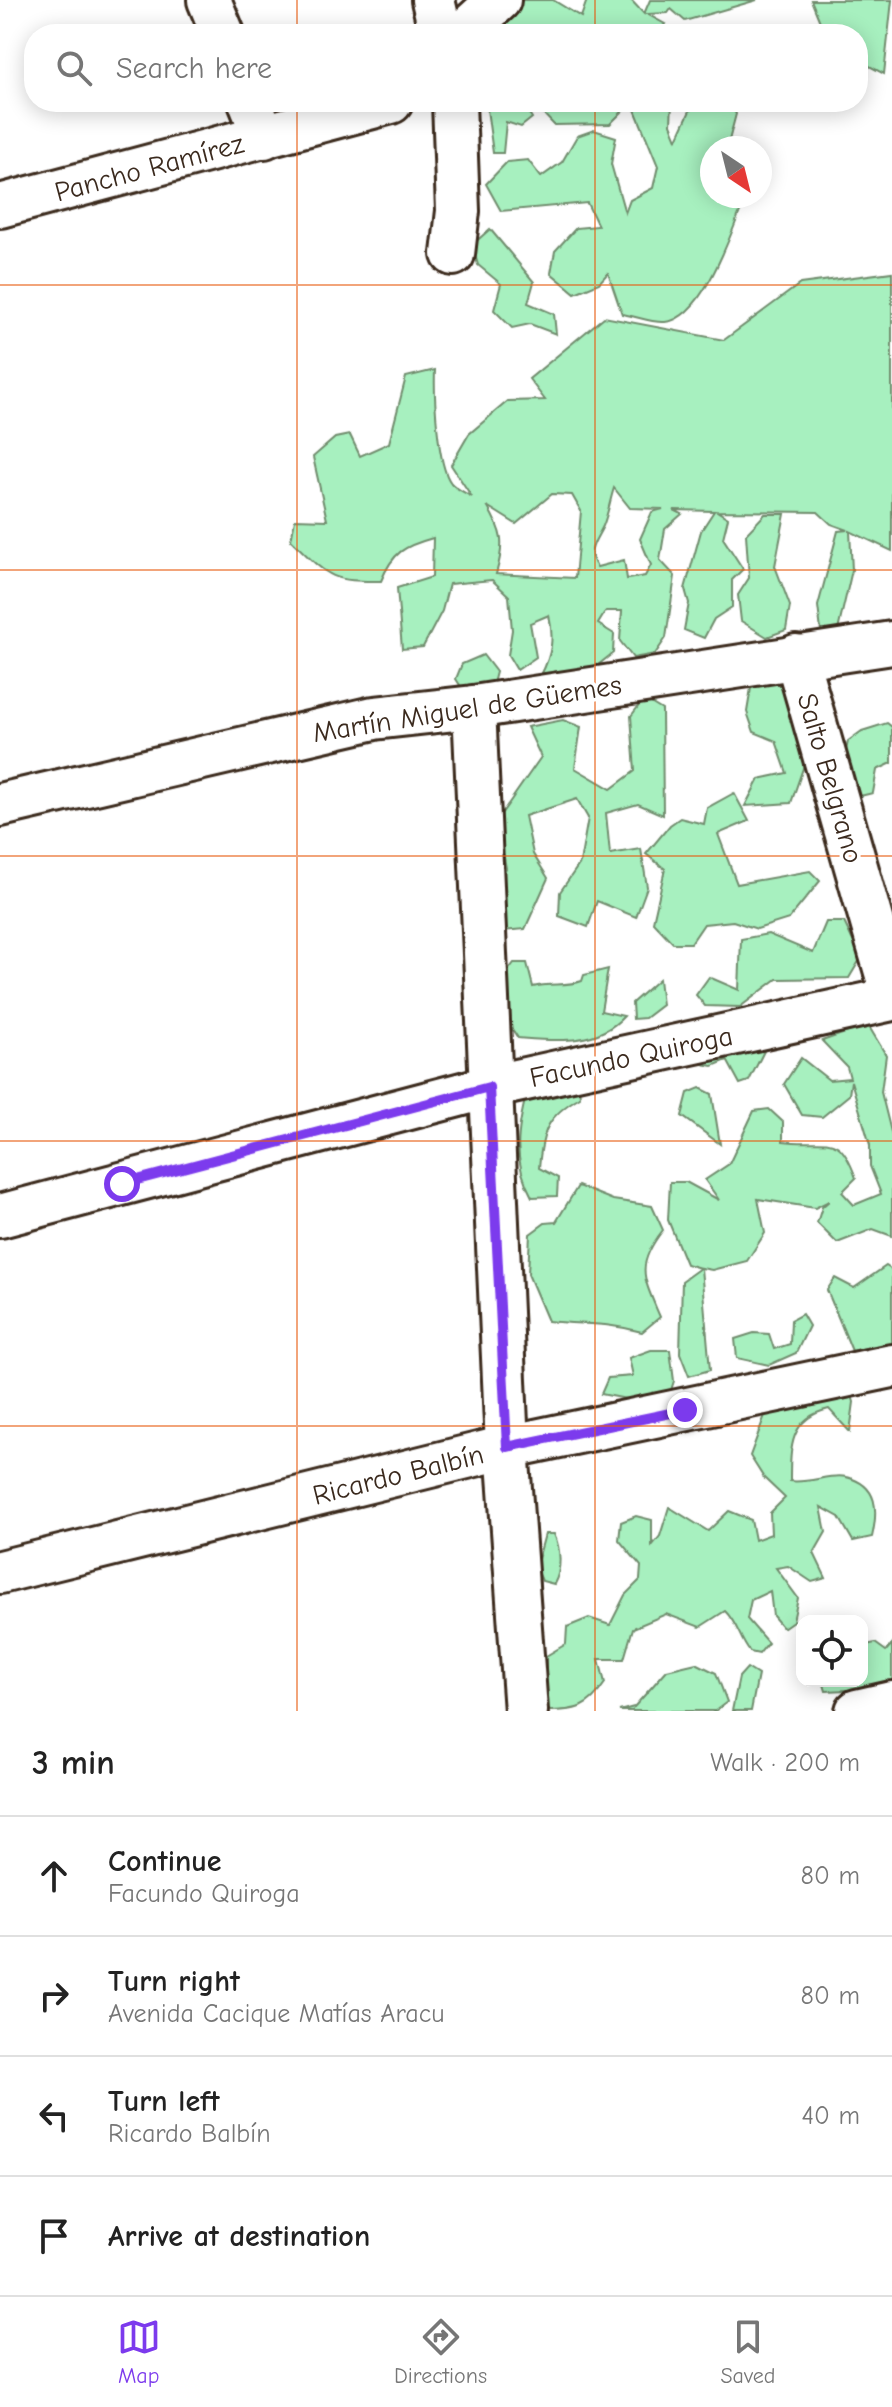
<!DOCTYPE html>
<meta charset="utf-8">
<style>
:root{--surface:#fff;--page:#f2f2f2;--text:#222;--muted:#767676;--line:#e0e0e0;--accent:#7c3aed}
body{margin:0;font-family:"Comic Neue",sans-serif;background:var(--page);color:var(--text)}
.controls{position:absolute;right:24px;bottom:24px;display:grid;overflow:hidden;border-radius:16px;box-shadow:0 4px 20px #0003}
.controls button{width:72px;height:72px;display:grid;place-items:center;padding:0;border:0;border-bottom:2px solid var(--line);background:var(--surface);color:var(--text);font:40px sans-serif}
.compass{position:absolute;left:700px;top:136px;width:72px;height:72px;border-radius:50%;background:var(--surface);box-shadow:0 4px 20px #0003;rotate:145deg}
.stop{position:absolute;width:24px;height:24px;margin:-18px;border:6px solid #7c3aed;border-radius:50%;background:#fff}
.stop.end{background:#7c3aed;border-color:#fff;box-shadow:0 2px 8px #0008}
.list{margin:0;padding:0;list-style:none}
h2{display:flex;justify-content:space-between;align-items:center;height:104px;margin:0;padding:0 32px;font-size:34px}
h2 small{font-size:26px;font-weight:400;color:var(--muted)}
.list li{display:grid;grid-template-columns:52px 1fr auto;gap:24px;align-items:center;box-sizing:border-box;height:120px;padding:0 32px;border-top:2px solid var(--line)}
.list b{display:block;font-size:30px;white-space:nowrap}
.list p{margin:0;font-size:26px;white-space:nowrap;color:var(--muted)}
.list em{font-size:26px;font-style:normal;color:var(--muted)}
.icon{flex:none;width:44px;height:44px;fill:none;stroke:currentColor;stroke-width:2;stroke-linecap:round;stroke-linejoin:round}
.map{position:relative;flex:none;width:892px;height:1711px;overflow:hidden}
.search{position:absolute;background:var(--surface);box-shadow:0 4px 20px #0003;left:24px;right:24px;top:24px;height:88px;display:flex;align-items:center;gap:20px;box-sizing:border-box;padding:0 28px;border-radius:32px;color:var(--muted);font-size:30px}
.sheet{height:584px;background:var(--surface)}
nav{display:flex;justify-content:space-around;align-items:center;box-sizing:border-box;height:112px;border-top:2px solid var(--line);background:var(--surface);font-size:22px;color:var(--muted)}
nav a{display:grid;justify-items:center;gap:4px}
nav .on{color:var(--accent)}
.map>svg:first-child{display:block}
.green{fill:#a7f0bf;stroke:#718d6e;stroke-width:2;fill-rule:evenodd}
.lines{fill:none;stroke-linecap:round;stroke-linejoin:round}
.minor-casing{stroke:#3b2a1e;stroke-width:48}
.minor{stroke:#fff;stroke-width:42}
.route{stroke:#7c3aed;stroke-width:10}
.grid{fill:none;stroke:#e8590c;stroke-width:2;stroke-opacity:0.55}
.labels{text-anchor:middle;stroke-width:7;stroke-linejoin:round;paint-order:stroke}
.street-label{font-size:28px;fill:#3b2a1e;stroke:#fff}
</style>
<div class="map">
<svg width="892" height="1711" viewBox="0 0 892 1711">
<rect width="100%" height="100%" fill="#fff"/>
<filter id="ink" filterUnits="userSpaceOnUse"><feTurbulence type="fractalNoise" baseFrequency=".0125" numOctaves="2"/><feDisplacementMap in="SourceGraphic" scale="16" xChannelSelector="R" yChannelSelector="G"/><feConvolveMatrix kernelMatrix="1 2 1 2 8 2 1 2 1" color-interpolation-filters="sRGB"/></filter>
<g filter="url(#ink)">
<g class="green">
<polygon points="502,0 553,0 581,17 587,0 631,0 644,14 650,0 757,0 685,21 671,9 668,13 647,14 665,24 657,34 492,34"/>
<polygon points="811,0 892,0 884,74 858,60 858,34 825,34"/>
<polygon points="486,102 522,102 532,118 521,127 506,122 503,153 493,153"/>
<path d="M539,102H672L671,124L677,139L694,102H729L736,114L727,148H712V196H746C733,228 704,319 665,322C652,323 635,316 622,314L608,273L599,283L575,293L551,273L555,251L576,228L598,226L587,203L501,211L486,184L507,162L528,160L541,177L562,162L577,136L594,130L616,137L611,164L625,213L630,200L653,188L658,166L632,102L610,124L554,125L537,107Z"/>
<polygon points="490,229 534,282 528,303 554,314 556,334 530,324 512,328 494,310 501,284 478,265 472,245"/>
<path d="M892,272V551L850,531L852,570L836,639H822L818,606L838,531L848,530L831,524L818,512L717,511L728,518L723,538L743,569L732,580V607L714,619L704,638L684,630L689,603L685,589L701,531L714,511L674,510L682,514L665,529L660,560L675,576L666,638L655,654L633,658L620,641L622,611H606L598,624L614,634L613,653L593,669L541,675C552,654 554,638 549,615L530,623L536,657L517,670L508,655L512,630L509,596L492,580L449,584L442,611L423,647L402,649L397,588L432,577L433,538C404,546 393,552 381,581C329,582 328,576 291,540L295,519L327,520L313,457L335,438L350,435L360,456L389,443L406,377L435,370C434,395 437,465 451,483C456,489 466,493 472,497L451,465L469,434L508,401L545,400L529,379L604,317L724,340L800,284ZM614,488L630,508L663,509L652,512L640,539L651,565L645,576L627,579L624,560L597,567C585,551 596,541 603,526C608,514 610,500 614,488ZM552,494L572,495L581,511L575,578L496,574C505,543 503,533 487,506L516,524Z"/>
<polygon points="765,514 785,514 775,566 790,606 786,630 767,637 741,621 738,595 749,578 746,534"/>
<polygon points="483,655 496,672 490,695 471,702 456,679 462,664"/>
<polygon points="765,673 805,706 812,742 791,803 745,806 759,779 787,773 776,741 754,732 747,712 752,682"/>
<polygon points="644,699 662,710 663,815 638,804 606,813 610,854 641,849 647,887 636,917 597,901 588,927 559,916 560,892 580,863 588,818 577,799 525,816 533,854 548,878 525,929 502,931 492,894 506,868 497,820 541,757 527,727 563,720 581,727 575,768 611,789 635,771 631,716"/>
<polygon points="887,723 892,727 892,763 877,770 873,793 860,796 842,770 848,741 862,731"/>
<polygon points="734,793 749,821 718,834 737,884 810,871 820,881 789,919 757,929 733,921 704,924 691,943 673,943 653,922 665,869 646,854 670,825 680,818 704,824 707,808"/>
<polygon points="826,922 844,922 861,958 849,978 777,979 740,1007 705,1006 696,995 709,977 739,990 741,939 768,934 813,953"/>
<path d="M514,963H527L533,987C550,982 566,987 582,981L584,975L608,969L601,1011L624,1016C597,1046 555,1041 518,1038L504,1017L509,999L507,972Z"/>
<polygon points="659,979 662,1005 645,1018 633,1019 632,1003"/>
<path d="M868,1025L886,1055L881,1092L892,1136V1236L873,1229L837,1243L817,1223L822,1207L829,1201L815,1208L758,1199L765,1233L747,1261L712,1270L701,1268L710,1370L689,1376L680,1353L682,1281L700,1268L686,1264L668,1220L670,1182H686L719,1200L705,1180L729,1164L754,1111L769,1109L783,1122V1141C828,1147 838,1128 856,1178L842,1192L854,1205L881,1194L870,1166V1145L851,1081L849,1095L822,1117L802,1115L784,1084L801,1058L829,1080L850,1078L847,1067L822,1041Z"/>
<polygon points="770,1039 749,1081 740,1084 727,1060 713,1066 697,1063"/>
<path d="M578,1075L580,1097C547,1116 542,1131 539,1168L558,1178L557,1196L532,1197C512,1160 517,1130 527,1092Z"/>
<polygon points="700,1088 712,1094 720,1144 682,1116 688,1093"/>
<path d="M578,1186L613,1200L652,1206L663,1230C635,1266 643,1277 660,1317L642,1332C608,1322 583,1325 548,1321L528,1274L530,1234L545,1223L556,1222Z"/>
<polygon points="886,1266 892,1270 892,1347 879,1345 852,1351 827,1290 835,1278 854,1288"/>
<polygon points="802,1314 809,1326 796,1353 769,1365 737,1358 735,1339 754,1333 769,1334 774,1349 790,1344 791,1320"/>
<polygon points="651,1350 670,1350 674,1381 669,1396 647,1403 601,1394 608,1378 633,1376 629,1358"/>
<path d="M849,1387L854,1402L850,1432L829,1409C790,1418 790,1447 790,1481C808,1484 832,1473 846,1477C879,1485 878,1511 872,1537L853,1541L839,1517L821,1507L826,1532L814,1553L826,1578L812,1582L788,1566L776,1568L798,1598L793,1621L783,1628L773,1616L770,1591L751,1600L747,1619L768,1643L759,1654L750,1652C739,1638 738,1624 725,1611L700,1627L666,1614L633,1628L624,1659H599L605,1683C588,1709 576,1711 546,1711V1656L566,1644L567,1627L589,1618L610,1625L625,1595L640,1580L641,1566L619,1540L621,1522L636,1516L652,1520V1546L660,1536L669,1507L708,1531L729,1511L751,1520L755,1540L771,1534L770,1513L785,1498L764,1478L750,1456L771,1399Z"/>
<path d="M545,1534H554C561,1549 562,1570 554,1584L542,1581L536,1567Z"/>
<polygon points="875,1643 886,1651 892,1644 892,1688 826,1691 823,1681 862,1681 862,1646"/>
<polygon points="696,1663 716,1673 727,1702 715,1711 619,1711 634,1707 667,1670"/>
<polygon points="747,1668 758,1675 751,1711 732,1711 739,1677"/>
</g>
<g class="lines">
<defs>
<g id="minor">
<polyline points="209,0 223,34"/>
<polyline points="433,0 441,34"/>
<polyline points="457,34 465,31 499,0"/>
<polyline points="250,102 264,137"/>
<polyline points="0,206 391,102"/>
<polyline points="453,254 458,211 454,102"/>
<polyline points="796,656 892,993"/>
<polyline points="474,707 507,1447 526,1711"/>
<polyline points="0,805 374,718 474,707 892,643"/>
<polyline points="0,1216 489,1087 892,999"/>
<polyline points="0,1572 507,1447 892,1366"/>
<polyline points="857,1711 892,1703"/>
</g>
</defs>
<use href="#minor" class="minor-casing"/>
<use href="#minor" class="minor"/>
</g>
</g>
<g class="lines" filter="url(#ink)">
<polyline class="route" points="122,1184 489,1087 507,1447 685,1410"/>
</g>
<path class="grid" d="M297,0V34M595,0V34M297,102V1711M595,102V1711M0,285H892M0,570H892M0,856H892M0,1141H892M0,1426H892"/>
<g class="labels">
<g class="street-label">
<text transform="translate(149 167) rotate(-15)" y="10">Pancho Ramírez</text>
<text transform="translate(467 708) rotate(-9)" y="10">Martín Miguel de Güemes</text>
<text transform="translate(831 778) rotate(74)" y="10">Salto Belgrano</text>
<text transform="translate(631 1056) rotate(-12)" y="10">Facundo Quiroga</text>
<text transform="translate(398 1474) rotate(-14)" y="10">Ricardo Balbín</text>
</g>
</g>
</svg>
<div class="controls">
<button><svg class="icon" aria-label="locate" viewBox="0 0 24 24"><circle cx="12" cy="12" r="6"/><path d="M12 2v4M12 18v4M2 12h4M18 12h4"/></svg></button>
</div>
<svg class="compass" viewBox="-18 -18 36 36"><path d="M0-13l5 13h-10z" fill="#e53935"/><path d="M0 13l5-13h-10z" fill="#767676"/></svg>
<div class="stop" style="left:122px;top:1184px"></div>
<div class="stop end" style="left:685px;top:1410px"></div>
<div class="search"><svg class="icon" aria-label="search" viewBox="0 0 24 24"><circle cx="10" cy="10" r="6"/><path d="M15 15l6 6"/></svg>Search here</div>
</div>
<section class="sheet">
<h2>3 min<small>Walk · 200 m</small></h2>
<ul class="list">
<li><svg class="icon" aria-label="ahead" viewBox="0 0 24 24"><path d="M12 20V5M6 11l6-6 6 6"/></svg><div><b>Continue</b><p>Facundo Quiroga</p></div><em>80 m</em></li>
<li><svg class="icon" aria-label="right" viewBox="0 0 24 24"><path d="M7 20v-9h11M14 6l5 5-5 5"/></svg><div><b>Turn right</b><p>Avenida Cacique Matías Aracu</p></div><em>80 m</em></li>
<li><svg class="icon" aria-label="left" viewBox="0 0 24 24"><path d="M17 20v-9H6M10 6l-5 5 5 5"/></svg><div><b>Turn left</b><p>Ricardo Balbín</p></div><em>40 m</em></li>
<li><svg class="icon" aria-label="arrive" viewBox="0 0 24 24"><path d="M6 21V4h12l-3 4 3 4H6"/></svg><div><b>Arrive at destination</b></div></li>
</ul>
</section>
<nav>
<a class="on"><svg class="icon" aria-label="map" viewBox="0 0 24 24"><path d="M3 6l6-2 6 2 6-2v14l-6 2-6-2-6 2zM9 4v14M15 6v14"/></svg>Map</a>
<a><svg class="icon" aria-label="directions" viewBox="0 0 24 24"><path d="M12 3l9 9-9 9-9-9zM9 14v-3h6M13 9l2 2-2 2"/></svg>Directions</a>
<a><svg class="icon" aria-label="saved" viewBox="0 0 24 24"><path d="M7 4h10v16l-5-4-5 4z"/></svg>Saved</a>
</nav>
